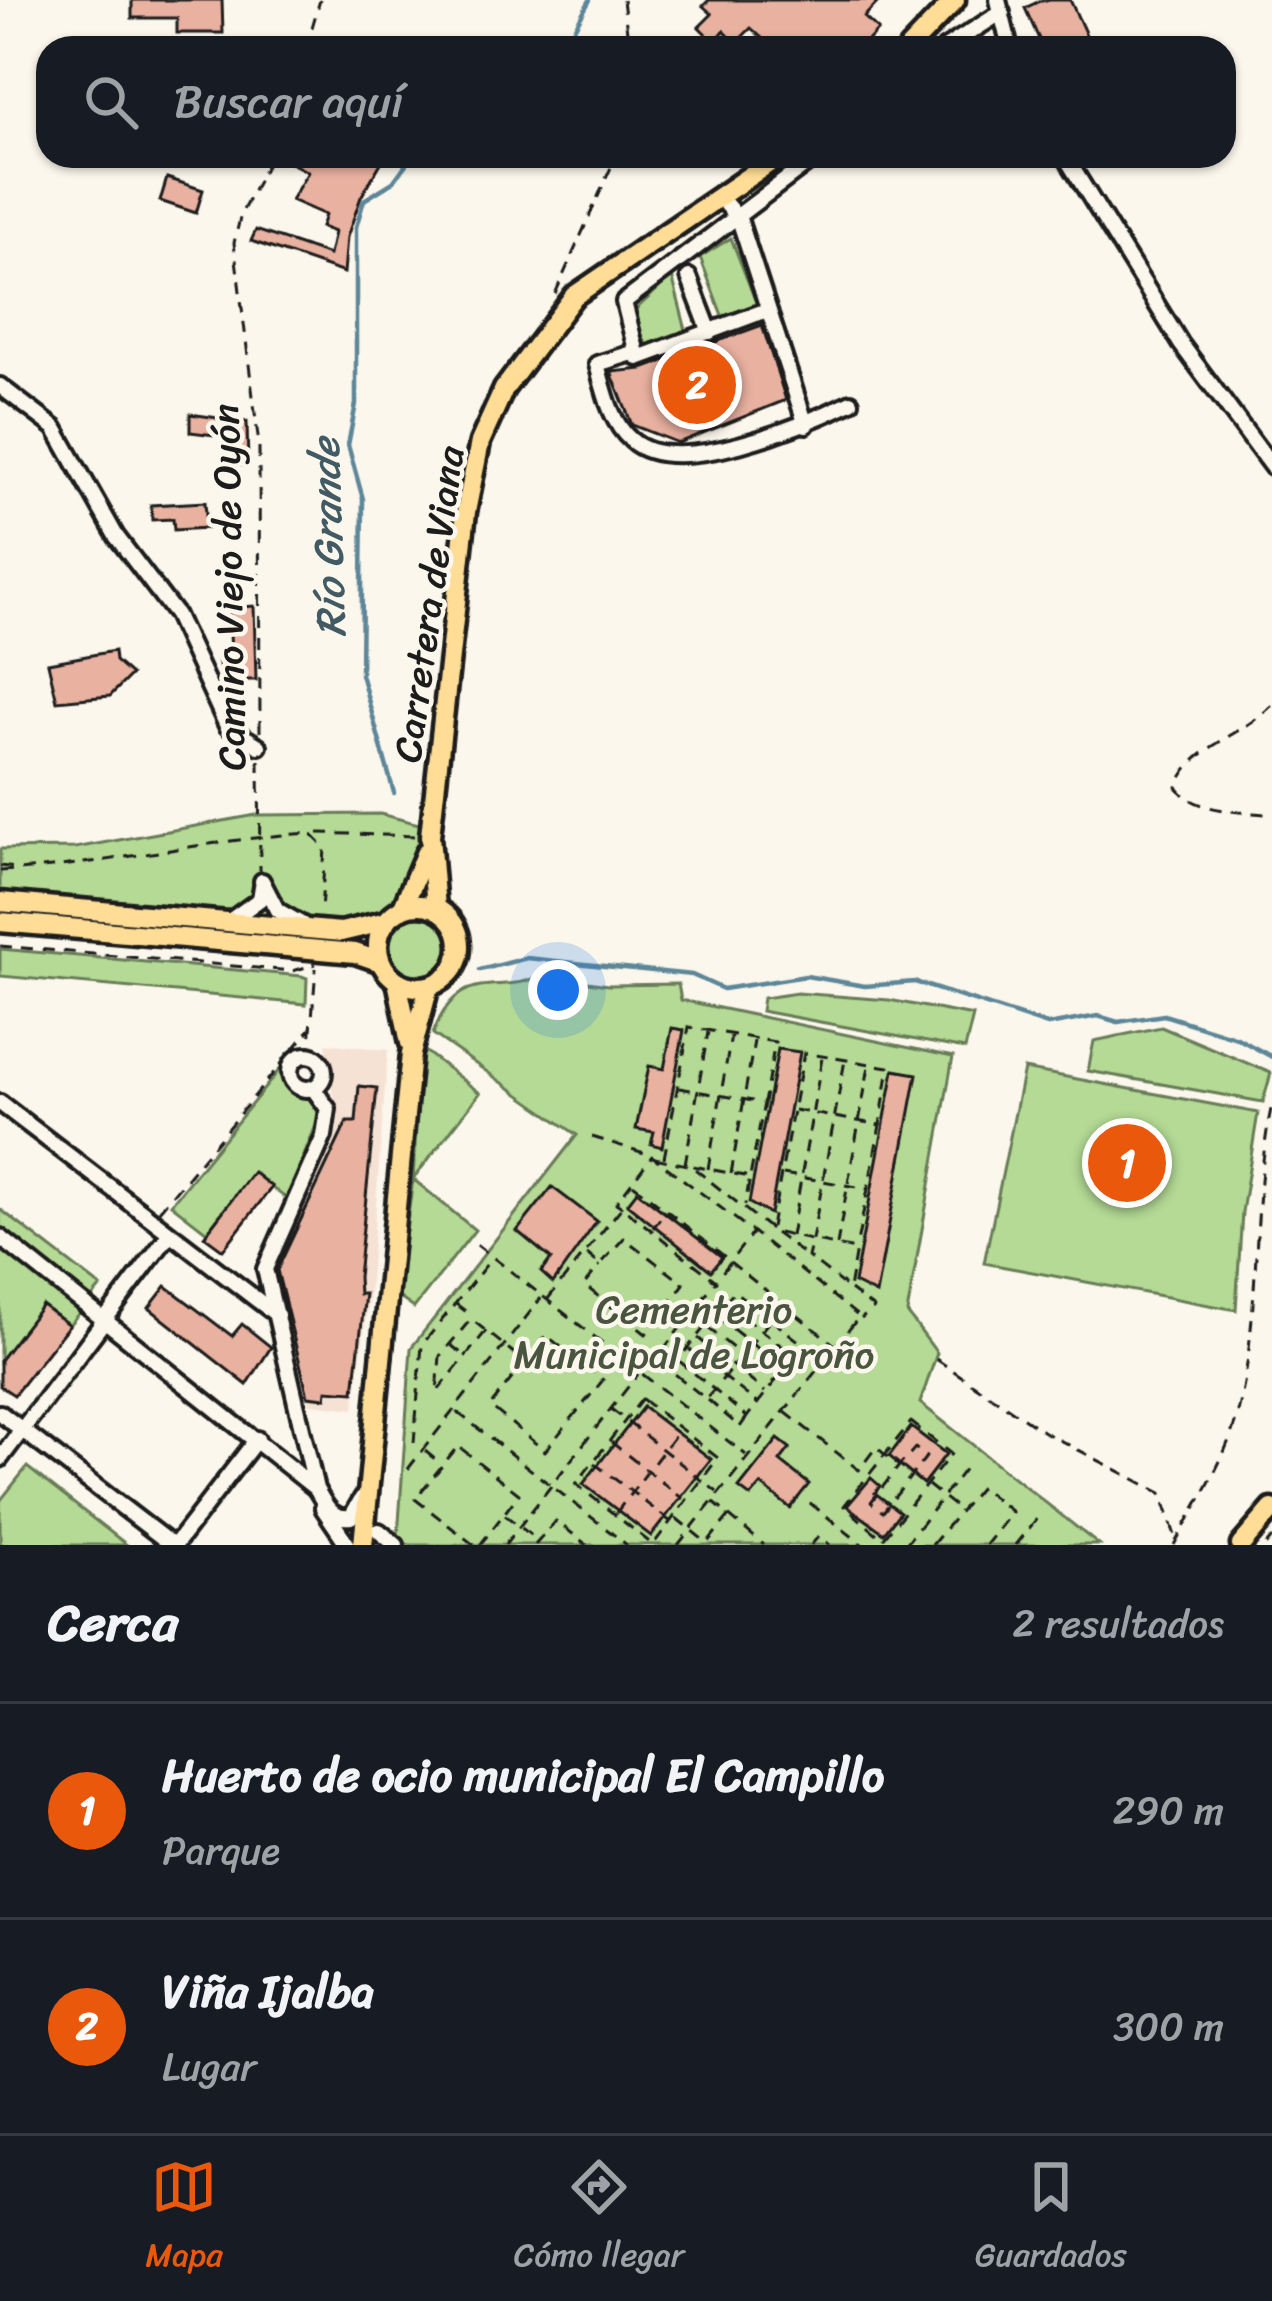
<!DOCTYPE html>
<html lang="es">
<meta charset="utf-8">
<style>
:root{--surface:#171b24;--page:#242831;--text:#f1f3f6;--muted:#9ea1a6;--line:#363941;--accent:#ea580c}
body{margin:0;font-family:Sriracha,sans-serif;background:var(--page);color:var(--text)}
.you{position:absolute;left:558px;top:990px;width:42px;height:42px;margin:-30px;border:9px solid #fff;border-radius:50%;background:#1a73e8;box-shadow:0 0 0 18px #1a73e833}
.badge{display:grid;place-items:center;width:78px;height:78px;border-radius:50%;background:var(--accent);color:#fff;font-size:39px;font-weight:700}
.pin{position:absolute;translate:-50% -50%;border:6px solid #fff;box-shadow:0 3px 12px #0006}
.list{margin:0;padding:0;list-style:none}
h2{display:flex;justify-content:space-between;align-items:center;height:156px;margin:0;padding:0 48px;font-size:51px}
h2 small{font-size:39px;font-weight:400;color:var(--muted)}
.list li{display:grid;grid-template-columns:78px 1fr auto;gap:36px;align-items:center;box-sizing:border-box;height:216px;padding:0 48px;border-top:3px solid var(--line)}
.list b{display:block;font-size:45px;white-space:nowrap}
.list p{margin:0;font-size:39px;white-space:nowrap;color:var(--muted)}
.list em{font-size:39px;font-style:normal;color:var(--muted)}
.icon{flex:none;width:66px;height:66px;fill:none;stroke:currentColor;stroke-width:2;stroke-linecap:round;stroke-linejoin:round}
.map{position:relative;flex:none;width:1272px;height:1545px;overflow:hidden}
.search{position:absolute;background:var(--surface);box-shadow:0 3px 9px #0004;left:36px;right:36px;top:36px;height:132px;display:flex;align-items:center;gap:30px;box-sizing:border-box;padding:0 42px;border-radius:36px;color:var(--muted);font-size:45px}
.sheet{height:588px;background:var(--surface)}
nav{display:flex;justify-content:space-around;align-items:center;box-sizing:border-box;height:168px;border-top:3px solid var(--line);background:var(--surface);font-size:33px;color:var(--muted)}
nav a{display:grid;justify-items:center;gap:6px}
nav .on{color:var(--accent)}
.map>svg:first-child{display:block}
.built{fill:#f6e2d5}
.green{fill:#b4da95;stroke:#687b58;stroke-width:3}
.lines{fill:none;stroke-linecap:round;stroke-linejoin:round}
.stream{stroke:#5d8698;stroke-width:4.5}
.building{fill:#e9b1a0;stroke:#1c1c1c;stroke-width:3}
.minor-casing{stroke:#1c1c1c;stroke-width:22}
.major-casing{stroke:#1c1c1c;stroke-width:27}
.path{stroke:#1c1c1c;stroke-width:3;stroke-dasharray:12 9;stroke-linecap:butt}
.minor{stroke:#fbf7ec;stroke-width:14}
.major{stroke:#ffdd96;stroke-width:18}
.labels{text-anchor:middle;stroke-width:9;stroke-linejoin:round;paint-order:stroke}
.street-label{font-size:39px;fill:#1c1c1c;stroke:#fbf7ec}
.park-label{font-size:39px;fill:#4a5540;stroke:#fbf7ec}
.water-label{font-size:42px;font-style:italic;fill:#425a64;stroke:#fbf7ec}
</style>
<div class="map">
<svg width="1272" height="1545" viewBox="0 0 1272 1545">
<rect width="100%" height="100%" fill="#fbf7ec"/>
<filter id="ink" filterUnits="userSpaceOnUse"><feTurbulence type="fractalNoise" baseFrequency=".00833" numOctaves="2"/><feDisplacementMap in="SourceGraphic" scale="24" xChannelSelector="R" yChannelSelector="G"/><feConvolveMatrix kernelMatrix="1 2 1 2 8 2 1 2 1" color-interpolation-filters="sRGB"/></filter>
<g filter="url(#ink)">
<polygon class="built" points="326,1043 388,1050 369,1294 354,1409 310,1404 274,1283 277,1254 336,1121"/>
<g class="green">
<polygon points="731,238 757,305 723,318 700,257"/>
<polygon points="672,276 687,334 647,346 632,313"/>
<polygon points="380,814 431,827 402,909 375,928 0,902 0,849 75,848 256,815"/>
<circle cx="419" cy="948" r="31"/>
<polygon points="0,949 302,976 307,978 306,1004 0,976"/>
<path d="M541,975L608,985L678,984L681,1000L953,1057L907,1313L937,1353L920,1403L1099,1545H408L398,1537L411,1348L577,1135L433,1034C460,961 501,998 541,975Z"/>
<polygon points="797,993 889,1000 973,1016 965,1049 761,1011 763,998"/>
<polygon points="1161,1027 1271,1073 1263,1102 1088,1071 1094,1041"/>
<polygon points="421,1048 480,1093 413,1179 475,1230 414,1308 397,1296 413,1179"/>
<polygon points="280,1069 286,1083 314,1098 320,1115 287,1199 252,1173 207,1232 171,1204"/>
<polygon points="1024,1069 1258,1113 1242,1212 1236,1310 984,1263"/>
<polygon points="0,1209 101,1287 69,1325 42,1306 0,1360"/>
<polygon points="27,1467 127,1545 0,1545 0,1501"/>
</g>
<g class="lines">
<g class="stream">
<polyline points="563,48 590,0"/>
<polyline points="394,793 361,674 363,499 348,445 356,404 356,227 364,200 393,182 412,156"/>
<polyline points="480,970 527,958 692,975 723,989 806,976 865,986 915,982 1048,1025 1098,1016 1118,1022 1164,1015 1237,1038 1272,1057"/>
</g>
</g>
<g class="building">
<polygon points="132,0 222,0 223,33 177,33 177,18 132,18"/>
<polygon points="709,0 880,0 864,17 878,30 861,48 773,48 751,28 736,43 724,31 714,42 699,27 712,14 703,6"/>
<polygon points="1042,0 1070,0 1092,48 1043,48 1025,8"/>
<polygon points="278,156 385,156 361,197 347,237 344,273 251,241 256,230 329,255 334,232 321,227 325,215 291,200 308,172"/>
<polygon points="167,178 203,190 196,213 160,201"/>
<polygon points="762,325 786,400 678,443 632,425 611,372 642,369"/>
<polygon points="190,414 247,422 248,465 232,465 231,437 190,432"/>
<polygon points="205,502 207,528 174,530 173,519 152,520 151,505"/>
<polygon points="254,606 256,680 221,680 218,655 231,656 229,608"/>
<polygon points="114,651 115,661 131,675 110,696 57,701 48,663"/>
<polygon points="672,1028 684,1030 662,1147 651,1144 654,1132 636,1129 649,1066 664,1069"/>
<polygon points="778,1049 800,1052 770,1214 749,1203"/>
<polygon points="894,1070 917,1074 876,1294 854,1283"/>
<polygon points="359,1086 377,1088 358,1277 359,1294 365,1294 354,1392 327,1390 326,1398 308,1396 277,1270 347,1122 356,1122"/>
<polygon points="253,1172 272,1187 223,1250 204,1236"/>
<polygon points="552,1187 597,1221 553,1283 541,1272 551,1259 517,1231"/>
<polygon points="637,1191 722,1257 711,1271 627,1204"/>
<polygon points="166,1286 232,1336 242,1324 271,1347 247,1385 149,1308"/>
<polygon points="42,1305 69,1325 14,1395 0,1386 0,1360"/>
<polygon points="643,1407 711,1459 651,1536 583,1484"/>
<polygon points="911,1427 946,1454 923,1484 889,1456"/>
<polygon points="778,1439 790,1448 780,1461 809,1484 790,1508 761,1485 751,1497 739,1488"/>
<polygon points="871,1478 880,1486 875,1493 900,1512 884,1533 847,1506"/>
</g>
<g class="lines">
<defs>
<g id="minor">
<polyline points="998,0 1010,48"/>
<polyline points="945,48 1002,12"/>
<polyline points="1065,156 1181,344 1272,467"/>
<polyline points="719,196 739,219 806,425"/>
<polyline points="689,277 710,332"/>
<polyline points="767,310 638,358 624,302 817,156"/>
<path d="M636,352L597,364C604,389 610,422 631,440C675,480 804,425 851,402"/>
<polyline points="0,386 55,428 116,536 176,615 227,726 259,746"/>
<polyline points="262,881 277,910 303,925"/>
<polyline points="231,920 260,899 262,886"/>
<circle cx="307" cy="1072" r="17"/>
<path d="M313,1088L328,1109L324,1136L265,1269L316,1489C325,1504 331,1520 351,1517L362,1498"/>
<polyline points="0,1103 277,1315"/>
<polyline points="0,1237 315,1488"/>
<polyline points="0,1413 172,1545"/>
<polyline points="0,1459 168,1236"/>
<polyline points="323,1508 348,1545"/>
<polyline points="379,1531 396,1545"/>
<polyline points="175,1545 257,1439"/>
</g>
<g id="major">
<polyline points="909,48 955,0"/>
<polyline points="0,902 341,932 387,921"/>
<circle cx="419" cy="946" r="41"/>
<polyline points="436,908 430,836 466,512 480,442 504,389 574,296 779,156"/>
<polyline points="402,909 426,852"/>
<polyline points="0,922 355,953 381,962"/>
<polyline points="397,981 410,1043"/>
<polyline points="363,1545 411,1054 429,986"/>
<polyline points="1241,1545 1272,1509"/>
</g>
</defs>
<use href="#minor" class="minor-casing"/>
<use href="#major" class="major-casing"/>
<g class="path">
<polyline points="623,0 629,48"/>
<polyline points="306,48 320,0"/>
<polyline points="555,294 616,156"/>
<path d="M1272,705C1243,736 1191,746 1177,787C1193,813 1243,811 1272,815"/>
<polyline points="260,732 259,445 234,243 241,214 271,156"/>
<polyline points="259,760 260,870"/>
<polyline points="318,833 416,836"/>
<polyline points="0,866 16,868"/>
<path d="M0,871C105,866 206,839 310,833L325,848L321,912"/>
<polyline points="0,946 293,971 316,964"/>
<polyline points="309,1056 316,968"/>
<polyline points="679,1088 764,1103 750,1177"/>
<polyline points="794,1110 880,1125 868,1189"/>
<polyline points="592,1137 651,1155"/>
<path d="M655,1158L691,1166L774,1232C801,1238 829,1244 856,1249L849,1289L808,1257L812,1240L845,1060"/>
<polyline points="664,1158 689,1027 775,1042 764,1103"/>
<polyline points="685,1164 708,1032"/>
<polyline points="693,1166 750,1177 745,1205"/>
<polyline points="708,1169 731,1036"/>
<polyline points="731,1174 754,1041"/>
<polyline points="783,1174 868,1189 856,1248"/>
<polyline points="633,1184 729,1260"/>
<polyline points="622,1207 616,1203 652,1156 753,1232 717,1279"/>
<polyline points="159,1211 311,1028"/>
<polyline points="771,1227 804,1053 889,1067 880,1125"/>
<polyline points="653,1228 665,1212"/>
<polyline points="775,1233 806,1256"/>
<polyline points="791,1236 822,1058"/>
<polyline points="477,1245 746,1455"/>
<polyline points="837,1245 869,1066"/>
<polyline points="587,1254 600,1265 624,1238 684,1284 646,1334 584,1285 600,1265"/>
<polyline points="730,1262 835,1345"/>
<polyline points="850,1290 874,1308 861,1319"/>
<polyline points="547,1300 622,1207 716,1281 643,1376"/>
<polyline points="456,1304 472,1316"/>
<polyline points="726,1304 795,1356"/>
<polyline points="716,1316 784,1369"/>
<polyline points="707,1327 774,1382"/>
<polyline points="486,1331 437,1392 440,1356 471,1319 525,1362 546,1335 603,1380 545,1451 490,1406 525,1362"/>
<polyline points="698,1338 765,1392"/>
<polyline points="451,1345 466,1357"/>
<polyline points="689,1349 757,1403"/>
<polyline points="936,1359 1044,1432 1161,1493 1176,1539"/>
<polyline points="678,1360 747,1417 804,1345 734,1291 670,1370 706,1399 714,1390 783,1304"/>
<polygon points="642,1399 718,1458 653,1545 576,1484"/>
<polyline points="708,1400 740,1427 747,1417"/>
<polyline points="611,1409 717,1492"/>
<polyline points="457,1412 627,1545"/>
<polyline points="785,1412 859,1470 876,1447 899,1466 915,1448 926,1457 883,1512 871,1502 899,1466"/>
<polygon points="911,1422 951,1454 883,1539 844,1506"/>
<polyline points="611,1442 683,1499"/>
<polyline points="414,1443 422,1345 491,1259"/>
<polyline points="425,1451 441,1464"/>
<polyline points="594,1463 671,1522"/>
<polyline points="408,1469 541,1298"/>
<polyline points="928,1485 958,1509"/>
<polyline points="713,1502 764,1545"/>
<polyline points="810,1503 863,1545"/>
<polyline points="616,1513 679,1430"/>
<polyline points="505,1515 538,1541"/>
<polyline points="676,1518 707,1543 729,1516"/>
<polyline points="474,1545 415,1499 458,1446 519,1494 480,1545"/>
<polyline points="505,1545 638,1374"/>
<polyline points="535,1545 556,1521 587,1545"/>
<polyline points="678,1545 859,1317 753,1232"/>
<polyline points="811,1545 819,1536 830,1545"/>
<polyline points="905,1545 966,1467"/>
<polyline points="932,1545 980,1487 1012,1512 986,1545"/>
<polyline points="1016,1545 1042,1512"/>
<path d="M1174,1545C1199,1500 1229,1455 1240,1404C1261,1306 1251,1204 1272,1104"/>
<polyline points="1266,1545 1272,1538"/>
</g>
<use href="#minor" class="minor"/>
<use href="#major" class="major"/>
</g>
</g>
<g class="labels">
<g class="street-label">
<text transform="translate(228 587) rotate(-91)" y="14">Camino Viejo de Oyón</text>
<text transform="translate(428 604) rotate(-82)" y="14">Carretera de Viana</text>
</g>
<g class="park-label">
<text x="694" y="1323">Cementerio<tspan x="694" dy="45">Municipal de Logroño</tspan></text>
</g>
<g class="water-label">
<text transform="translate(327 538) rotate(-92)" y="15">Río Grande</text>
</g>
</g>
</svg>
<div class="you"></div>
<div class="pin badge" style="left:1127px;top:1163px">1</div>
<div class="pin badge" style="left:697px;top:385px">2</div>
<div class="search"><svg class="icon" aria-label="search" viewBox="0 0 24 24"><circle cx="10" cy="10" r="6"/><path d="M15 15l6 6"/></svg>Buscar aquí</div>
</div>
<section class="sheet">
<h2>Cerca<small>2 resultados</small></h2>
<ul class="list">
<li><span class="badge">1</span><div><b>Huerto de ocio municipal El Campillo</b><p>Parque</p></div><em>290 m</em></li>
<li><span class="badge">2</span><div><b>Viña Ijalba</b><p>Lugar</p></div><em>300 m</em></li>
</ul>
</section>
<nav>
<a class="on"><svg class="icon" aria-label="map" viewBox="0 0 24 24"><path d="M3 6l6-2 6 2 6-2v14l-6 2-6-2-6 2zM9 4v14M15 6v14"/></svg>Mapa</a>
<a><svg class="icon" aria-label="directions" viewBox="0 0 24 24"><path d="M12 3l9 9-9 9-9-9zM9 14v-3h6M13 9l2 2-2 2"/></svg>Cómo llegar</a>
<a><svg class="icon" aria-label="saved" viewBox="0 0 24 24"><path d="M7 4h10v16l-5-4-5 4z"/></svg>Guardados</a>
</nav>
